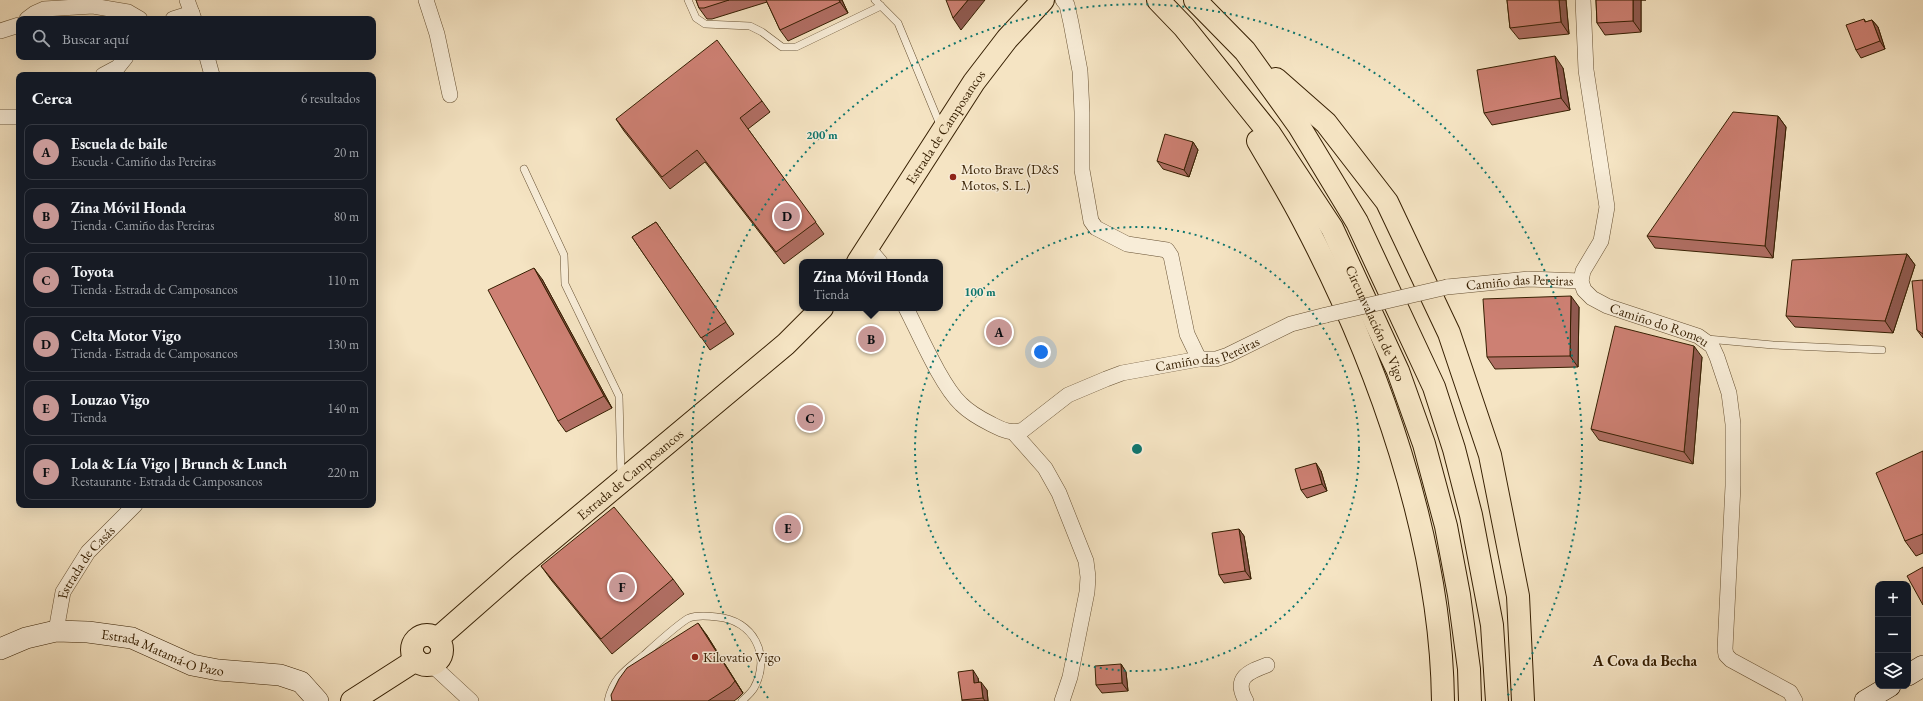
<!DOCTYPE html>
<html lang="es">
<meta charset="utf-8">
<style>
:root{--surface:#171b24;--page:#20242c;--text:#f1f3f6;--muted:#9ea1a6;--line:#363941;--accent:#c59692}
body{margin:0;font-family:"EB Garamond",serif;background:var(--page);color:var(--text)}
.controls{position:absolute;right:12px;bottom:12px;display:grid;overflow:hidden;border-radius:8px;box-shadow:0 4px 16px #0002}
.controls button{width:36px;height:36px;display:grid;place-items:center;padding:0;border:0;border-bottom:1px solid var(--line);background:var(--surface);color:var(--text);font:20px sans-serif}
.you{position:absolute;left:1041px;top:352px;width:14px;height:14px;margin:-10px;border:3px solid #fff;border-radius:50%;background:#1a73e8;box-shadow:0 0 0 6px #1a73e833}
.badge{display:grid;place-items:center;width:26px;height:26px;border-radius:50%;background:var(--accent);color:#111;font-size:13px;font-weight:700}
.pin{position:absolute;translate:-50% -50%;border:2px solid #fff;box-shadow:0 1px 4px #0006}
.popup{position:absolute;left:799px;top:259px;width:144px;height:52px;box-sizing:border-box;display:grid;place-content:center;border-radius:8px;background:var(--surface);filter:drop-shadow(0 1px 3px #0005);font-size:13px;white-space:nowrap;color:var(--muted)}
.popup b{font-size:15px;color:var(--text)}
.popup::after{content:'';position:absolute;left:50%;top:100%;margin-left:-8px;border:8px solid transparent;border-top-color:var(--surface)}
.list{margin:0;padding:0;list-style:none}
h2{display:flex;justify-content:space-between;align-items:center;height:52px;margin:0;padding:0 16px;font-size:17px}
h2 small{font-size:13px;font-weight:400;color:var(--muted)}
.list li{display:grid;grid-template-columns:26px 1fr auto;gap:12px;align-items:center;box-sizing:border-box;height:56px;margin:0 8px 8px;padding:0 8px;border:1px solid var(--line);border-radius:8px}
.list b{display:block;font-size:15px;white-space:nowrap}
.list p{margin:0;font-size:13px;white-space:nowrap;color:var(--muted)}
.list em{font-size:13px;font-style:normal;color:var(--muted)}
.icon{flex:none;width:22px;height:22px;fill:none;stroke:currentColor;stroke-width:2;stroke-linecap:round;stroke-linejoin:round}
.map{position:relative;flex:none;width:1923px;height:701px;overflow:hidden}
.search{position:absolute;background:var(--surface);box-shadow:0 4px 16px #0002;left:16px;top:16px;width:360px;height:44px;display:flex;align-items:center;gap:10px;box-sizing:border-box;padding:0 14px;border-radius:8px;color:var(--muted);font-size:15px}
.panel{position:absolute;background:var(--surface);box-shadow:0 4px 16px #0002;left:16px;top:72px;width:360px;height:436px;border-radius:8px}
.map>svg:first-child{display:block}
.lines{fill:none;stroke-linecap:round;stroke-linejoin:round}
.lane-casing{stroke:#665032;stroke-width:8}
.street-casing{stroke:#665032;stroke-width:16}
.secondary-casing{stroke:#361f02;stroke-width:22}
.primary-casing{stroke:#361f02;stroke-width:24}
.highway-casing{stroke:#361f02;stroke-width:24}
.lane{stroke:#f8edd8;stroke-width:7}
.street{stroke:#f8edd8;stroke-width:15}
.secondary{stroke:#f8edd8;stroke-width:21}
.primary{stroke:#f5e4c3;stroke-width:22}
.highway{stroke:#f5e4c3;stroke-width:22}
.street-bridge-casing{stroke:#665032;stroke-width:16;stroke-linecap:butt}
.street-bridge{stroke:#f8edd8;stroke-width:15}
.wall{fill:#b06e63;stroke:#361f02}
.shaded-wall{fill:#905a50;stroke:#361f02}
.building{fill:#cd8073;stroke:#361f02}
.ring{fill:none;stroke:#0f766e;stroke-width:2;stroke-dasharray:2 4}
.poi-dot{fill:#8f2418;stroke:#f8edd8;stroke-width:1.5}
.labels{text-anchor:middle;stroke-width:3;stroke-linejoin:round;paint-order:stroke}
.street-label{font-size:14px;fill:#361f02;stroke:#f8edd8}
.poi-label{font-size:14px;fill:#361f02;stroke:#f8edd8;text-anchor:start}
.neighbourhood-label{font-size:15px;font-weight:bold;fill:#361f02;stroke:#f8edd8}
.centre{fill:#0f766e;stroke:#f8edd8;stroke-width:2}
.ring-label{font-size:12px;text-anchor:middle;font-weight:bold;fill:#0f766e;stroke:#f8edd8;stroke-width:3;stroke-linejoin:round;paint-order:stroke}
</style>
<div class="map">
<svg width="1923" height="701" viewBox="0 0 1923 701">
<rect width="100%" height="100%" fill="#f5e4c3"/>
<filter id="stains"><feTurbulence type="fractalNoise" baseFrequency=".005" numOctaves="4"/><feColorMatrix values="0 0 0 0 .2 0 0 0 0 .09 0 0 0 0 .02 0 0 0 .5 -.17"/></filter>
<radialGradient id="worn" r=".72"><stop offset=".6" stop-color="#630" stop-opacity="0"/><stop offset="1" stop-color="#630" stop-opacity=".3"/></radialGradient>
<g class="lines">
<defs>
<g id="lane">
<polyline points="688,0 696,18 705,24 750,26 762,32 782,47 796,47 881,6"/>
<polyline points="875,0 898,23 941,127"/>
<polyline points="524,169 564,255 565,284 619,396 621,477"/>
<polyline points="1707,339 1773,345 1882,350"/>
<path d="M608,701C613,677 627,669 644,655C654,646 679,623 689,618C697,615 709,616 717,617C753,620 772,655 754,688C751,693 746,697 742,701"/>
</g>
<g id="street">
<polyline points="187,0 194,19"/>
<polyline points="426,0 437,34 450,95"/>
<polyline points="1063,0 1067,5 1071,23 1080,71 1082,112 1082,170 1091,221 1096,228 1127,244 1167,250 1171,256 1187,334 1199,359"/>
<path id="s1" d="M1583,0L1586,70L1607,207L1601,241L1583,271L1581,281L1584,290L1592,298L1607,306L1698,336L1712,346L1717,357L1729,393L1733,424V486L1725,649L1726,655L1731,660L1790,692L1795,701"/>
<polyline points="27,19 35,13 44,9 93,6 128,12 140,19"/>
<polyline points="173,19 192,13"/>
<polyline points="0,31 19,25"/>
<polyline points="207,57 212,75"/>
<polyline points="103,75 118,67 126,57"/>
<polyline points="0,117 19,117"/>
<polyline points="868,248 880,262"/>
<path id="s2" d="M1447,287L1528,279L1581,281"/>
<path id="s3" d="M906,308C919,333 941,385 961,404C969,412 981,419 991,424C1003,430 1010,434 1023,430L1068,395L1106,379L1122,373L1199,359H1216L1228,355L1291,324L1326,315"/>
<polyline points="1014,433 1045,468 1059,493 1086,561 1088,577 1087,592 1070,677 1062,701"/>
<path id="s4" d="M56,631L63,592L88,552L135,505"/>
<polyline points="431,664 471,701"/>
<path d="M1246,701C1233,678 1248,672 1267,665"/>
</g>
<g id="secondary">
<path id="s5" d="M0,649L26,638L56,631L88,632L132,638L192,665L218,670L280,675L301,682L318,701"/>
<polyline points="1908,675 1923,666"/>
<polyline points="1865,701 1890,686"/>
</g>
<g id="primary">
<path id="s6" d="M858,262L974,82L1007,39L1043,0"/>
<circle cx="427" cy="650" r="15"/>
<path id="s7" d="M437,639L519,567L786,344L822,308"/>
<polyline points="352,701 416,660"/>
</g>
<g id="highway">
<path id="s8" d="M1158,0L1184,27L1270,134L1332,228L1398,371L1424,444L1446,526L1459,595L1469,669L1470,701"/>
<polyline points="1195,0 1245,51 1299,126 1357,222 1434,387 1454,449 1471,515 1492,625 1497,701"/>
<polyline points="1276,79 1326,123 1387,202 1449,333 1490,455 1518,596 1523,701"/>
<path d="M1258,141C1273,167 1289,193 1303,220C1378,362 1441,539 1443,701"/>
</g>
</defs>
<use href="#lane" class="lane-casing"/>
<use href="#street" class="street-casing"/>
<use href="#secondary" class="secondary-casing"/>
<use href="#primary" class="primary-casing"/>
<use href="#highway" class="highway-casing"/>
<use href="#lane" class="lane"/>
<use href="#street" class="street"/>
<use href="#secondary" class="secondary"/>
<use href="#primary" class="primary"/>
<use href="#highway" class="highway"/>
<defs>
<polyline id="street-bridge" points="1326,315 1447,287"/>
</defs>
<use href="#street-bridge" class="street-bridge-casing"/>
<use href="#street-bridge" class="street-bridge"/>
</g>
<g class="wall">
<polygon points="696,0 842,0 848,13 788,41 780,30 767,2 712,19 707,19 699,8"/>
<polygon points="1507,0 1566,0 1569,34 1519,39 1510,28"/>
<polygon points="1596,0 1646,0 1641,0 1641,32 1605,35 1597,23"/>
<polygon points="1864,19 1866,22 1872,20 1878,27 1885,49 1861,58 1856,50"/>
<polygon points="1563,68 1570,110 1492,125 1484,113"/>
<polygon points="762,101 770,112 748,129 824,234 784,264 705,162 670,189 624,131 616,119"/>
<polygon points="1778,116 1786,127 1773,258 1655,248 1647,236"/>
<polygon points="1193,142 1198,150 1189,177 1163,169 1157,161"/>
<polygon points="656,222 734,334 710,350 632,237"/>
<polygon points="1907,254 1915,265 1893,333 1795,327 1786,316"/>
<polygon points="542,279 612,408 566,432 558,421"/>
<polygon points="1923,280 1923,338 1917,330"/>
<polygon points="1579,307 1578,367 1495,369 1487,357"/>
<polygon points="1702,357 1693,464 1599,440 1591,429"/>
<polygon points="1923,451 1923,553 1916,556 1905,541"/>
<polygon points="1321,471 1327,491 1307,498 1301,490"/>
<polygon points="1239,529 1244,536 1251,579 1224,583 1219,575"/>
<polygon points="541,566 673,579 684,594 612,654 552,581"/>
<polygon points="706,634 743,693 738,698 734,701 612,701"/>
<polygon points="1121,664 1126,672 1128,691 1102,693 1096,685"/>
<polygon points="978,678 979,682 987,690 988,701 962,701 962,700"/>
</g>
<g class="shaded-wall">
<polygon points="839,0 842,0 848,13 840,2"/>
<polygon points="968,0 985,0 961,30 953,18"/>
<polygon points="1559,0 1566,0 1569,34 1561,22"/>
<polygon points="1633,0 1641,0 1641,32 1633,21"/>
<polygon points="1872,20 1878,27 1885,49 1880,41"/>
<polygon points="1555,56 1563,68 1570,110 1561,98"/>
<polygon points="1778,116 1786,127 1773,258 1765,246"/>
<polygon points="1193,142 1198,150 1189,177 1184,170"/>
<polygon points="1907,254 1915,265 1893,333 1885,321"/>
<polygon points="534,268 542,279 612,408 604,396"/>
<polygon points="1571,296 1579,307 1578,367 1570,356"/>
<polygon points="1694,346 1702,357 1693,464 1684,452"/>
<polygon points="1316,463 1321,471 1327,491 1322,484"/>
<polygon points="1239,529 1244,536 1251,579 1245,571"/>
<polygon points="698,623 706,634 743,693 735,681"/>
<polygon points="1121,664 1126,672 1128,691 1122,683"/>
<polygon points="973,670 978,678 980,691 974,683"/>
<polygon points="981,682 987,690 988,701 985,701 983,698"/>
</g>
<g class="building">
<polygon points="696,0 729,0 704,8 699,8"/>
<polygon points="766,0 839,0 840,2 780,30"/>
<polygon points="946,0 968,0 953,18"/>
<polygon points="1507,0 1559,0 1561,22 1510,28"/>
<polygon points="1596,0 1633,0 1633,21 1597,23"/>
<polygon points="1864,19 1865,22 1872,20 1880,41 1856,50 1846,25"/>
<polygon points="717,40 762,101 740,118 816,222 776,252 697,150 662,177 616,119"/>
<polygon points="1555,56 1561,98 1484,113 1477,70"/>
<polygon points="1733,112 1778,116 1765,246 1647,236"/>
<polygon points="1165,134 1193,142 1184,170 1157,161"/>
<polygon points="656,222 726,322 701,338 632,237"/>
<polygon points="1907,254 1885,321 1786,316 1792,260"/>
<polygon points="534,268 604,396 558,421 488,290"/>
<polygon points="1923,280 1923,334 1917,330 1912,281"/>
<polygon points="1571,296 1570,356 1487,357 1483,299"/>
<polygon points="1615,326 1694,346 1684,452 1591,429"/>
<polygon points="1923,451 1923,534 1905,541 1876,473"/>
<polygon points="1316,463 1322,484 1301,490 1295,469"/>
<polygon points="614,507 673,579 601,639 541,566"/>
<polygon points="1239,529 1245,571 1219,575 1212,533"/>
<polygon points="1923,567 1923,605 1907,576"/>
<polygon points="698,623 735,681 730,687 708,701 612,701 611,695 619,679 627,668"/>
<polygon points="1121,664 1122,683 1096,685 1095,666"/>
<polygon points="973,670 974,683 981,682 983,698 962,700 958,672"/>
</g>
<g class="ring">
<circle cx="1137" cy="449" r="222"/>
<path d="M768 698A445 445 0 1 1 1506 698"/>
</g>
<g class="poi-dot">
<circle cx="953" cy="177" r="4"/>
<circle cx="695" cy="657" r="4"/>
</g>
<g class="labels">
<g class="street-label">
<text dy="5" stroke="none"><textPath href="#s6" startOffset="161">Estrada de Camposancos</textPath></text>
<text dy="5" stroke="none"><textPath href="#s2" startOffset="73">Camiño das Pereiras</textPath></text>
<text dy="5" stroke="none"><textPath href="#s8" startOffset="392">Circunvalación de Vigo</textPath></text>
<text dy="5" stroke="none"><textPath href="#s1" startOffset="382">Camiño do Romeu</textPath></text>
<text dy="5" stroke="none"><textPath href="#s3" startOffset="384">Camiño das Pereiras</textPath></text>
<text dy="5" stroke="none"><textPath href="#s7" startOffset="254">Estrada de Camposancos</textPath></text>
<text dy="5" stroke="none"><textPath href="#s4" startOffset="77">Estrada de Casás</textPath></text>
<text dy="5" stroke="none"><textPath href="#s5" startOffset="169">Estrada Matamá-O Pazo</textPath></text>
</g>
<g class="poi-label">
<text x="961" y="174">Moto Brave (D&amp;S<tspan x="961" dy="16">Motos, S. L.)</tspan></text>
<text x="703" y="662">Kilovatio Vigo</text>
</g>
<g class="neighbourhood-label">
<text x="1645" y="666">A Cova da Becha</text>
</g>
</g>
<circle cx="1137" cy="449" r="6" class="centre"/>
<g class="ring-label">
<text x="822" y="139">200 m</text>
<text x="980" y="296">100 m</text>
</g>
<rect width="100%" height="100%" filter="url(#stains)"/>
<rect width="100%" height="100%" fill="url(#worn)"/>
</svg>
<div class="controls">
<button>+</button>
<button>−</button>
<button><svg class="icon" aria-label="layers" viewBox="0 0 24 24"><path d="M12 4l9 5-9 5-9-5zM3 14l9 5 9-5"/></svg></button>
</div>
<div class="you"></div>
<div class="pin badge" style="left:999px;top:332px">A</div>
<div class="pin badge" style="left:871px;top:339px">B</div>
<div class="popup"><b>Zina Móvil Honda</b>Tienda</div>
<div class="pin badge" style="left:810px;top:418px">C</div>
<div class="pin badge" style="left:787px;top:216px">D</div>
<div class="pin badge" style="left:788px;top:528px">E</div>
<div class="pin badge" style="left:622px;top:587px">F</div>
<div class="search"><svg class="icon" aria-label="search" viewBox="0 0 24 24"><circle cx="10" cy="10" r="6"/><path d="M15 15l6 6"/></svg>Buscar aquí</div>
<section class="panel">
<h2>Cerca<small>6 resultados</small></h2>
<ul class="list">
<li><span class="badge">A</span><div><b>Escuela de baile</b><p>Escuela · Camiño das Pereiras</p></div><em>20 m</em></li>
<li><span class="badge">B</span><div><b>Zina Móvil Honda</b><p>Tienda · Camiño das Pereiras</p></div><em>80 m</em></li>
<li><span class="badge">C</span><div><b>Toyota</b><p>Tienda · Estrada de Camposancos</p></div><em>110 m</em></li>
<li><span class="badge">D</span><div><b>Celta Motor Vigo</b><p>Tienda · Estrada de Camposancos</p></div><em>130 m</em></li>
<li><span class="badge">E</span><div><b>Louzao Vigo</b><p>Tienda</p></div><em>140 m</em></li>
<li><span class="badge">F</span><div><b>Lola &amp; Lía Vigo | Brunch &amp; Lunch</b><p>Restaurante · Estrada de Camposancos</p></div><em>220 m</em></li>
</ul>
</section>
</div>
